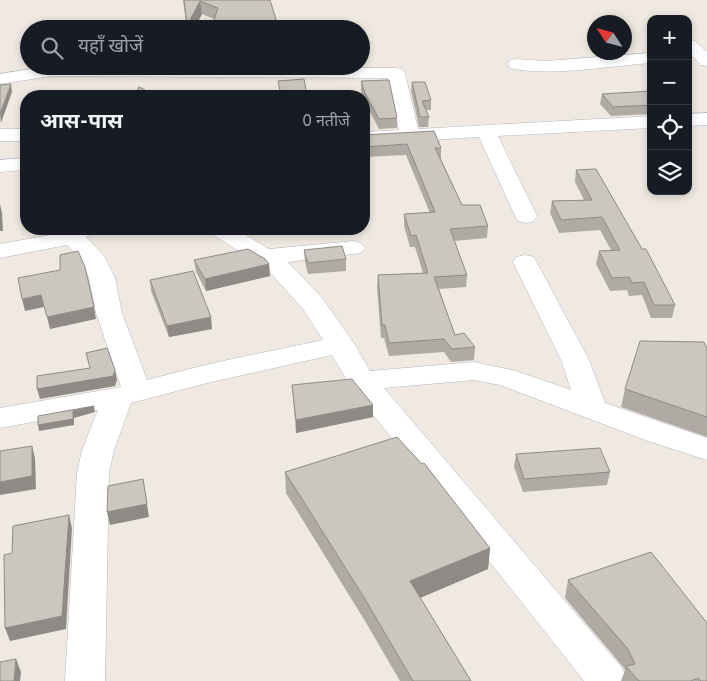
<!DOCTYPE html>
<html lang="hi">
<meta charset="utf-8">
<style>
:root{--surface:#171b24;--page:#20242c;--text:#f1f3f6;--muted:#9ea1a6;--line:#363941}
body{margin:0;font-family:Overpass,"Noto Sans Devanagari",sans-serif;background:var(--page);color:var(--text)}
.controls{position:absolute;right:15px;top:15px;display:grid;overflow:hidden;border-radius:10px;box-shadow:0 2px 8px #0003}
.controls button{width:45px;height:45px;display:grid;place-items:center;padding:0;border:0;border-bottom:1px solid var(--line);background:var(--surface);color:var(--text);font:25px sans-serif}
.compass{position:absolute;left:587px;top:15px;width:45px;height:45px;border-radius:50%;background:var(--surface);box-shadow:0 2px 8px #0003;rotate:306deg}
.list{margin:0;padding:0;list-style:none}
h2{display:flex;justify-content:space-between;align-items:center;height:65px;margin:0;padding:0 20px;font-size:21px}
h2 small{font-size:16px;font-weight:400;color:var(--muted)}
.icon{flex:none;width:28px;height:28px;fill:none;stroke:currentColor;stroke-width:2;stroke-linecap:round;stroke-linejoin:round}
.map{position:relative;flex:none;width:707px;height:681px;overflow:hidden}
.search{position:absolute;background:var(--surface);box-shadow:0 2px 8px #0003;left:20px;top:20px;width:350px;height:55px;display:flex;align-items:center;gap:12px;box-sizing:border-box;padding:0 18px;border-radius:28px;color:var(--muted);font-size:19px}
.panel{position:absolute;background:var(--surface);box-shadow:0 2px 8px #0003;left:20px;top:90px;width:350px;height:145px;border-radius:20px}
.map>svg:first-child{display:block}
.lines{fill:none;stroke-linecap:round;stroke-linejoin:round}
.minor-casing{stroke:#b4b7c1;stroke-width:1}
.minor{fill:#fff;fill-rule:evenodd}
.wall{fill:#afaba4}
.shaded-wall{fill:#8e8b86}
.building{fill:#cbc7bf;stroke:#8e8b86}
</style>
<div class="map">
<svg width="707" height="681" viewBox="0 0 707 681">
<rect width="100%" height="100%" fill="#efe9e1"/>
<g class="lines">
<defs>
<g id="minor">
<polygon points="688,39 695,41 707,52 707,66 701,65 688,52"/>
<path d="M651,53V63C611,66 547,77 510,68L508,64L510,60L516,59L546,61Z"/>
<polygon points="49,66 396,68 402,69 405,73 418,129 651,116 651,128 498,136 537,216 534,221 526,223 518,221 515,216 479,137 364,144 364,132 399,130 388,78 52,76 0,84 0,74"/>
<polygon points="707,113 707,125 688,126 688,114"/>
<rect x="0" y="129" width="26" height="12"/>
<polygon points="26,158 26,170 0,172 0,160"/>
<polygon points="65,229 97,229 93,234 86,237 104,256 115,278 122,313 147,380 209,364 323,340 303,309 267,269 212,234 208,229 236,229 269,249 353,241 361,243 365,248 361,253 288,262 323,299 355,345 370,371 474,362 516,371 571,390 561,360 513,262 516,257 525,255 534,257 589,360 605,403 707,438 707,460 648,441 500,385 474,380 384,388 622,668 628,681 584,681 352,388 332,355 211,382 131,403 114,450 109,473 105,681 65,681 77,473 82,450 98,410 0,428 0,408 121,387 96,313 89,278 81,259 67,245 0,258 0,244 50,235"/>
</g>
</defs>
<use href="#minor" class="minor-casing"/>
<use href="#minor" class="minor"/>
</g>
<g class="wall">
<polygon points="183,0 270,0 214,19 202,14 194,29 187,29"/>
<polygon points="361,81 397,118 397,128 379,129 365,102 364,96 363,96 361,91"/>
<polygon points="412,82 431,100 431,110 426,110 429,117 428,127 419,127 411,91"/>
<polygon points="651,91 651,114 611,116 600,104 602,94"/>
<polygon points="364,134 364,135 441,148 441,159 462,205 488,226 487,238 454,241 467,275 466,287 439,289 455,335 475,347 474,360 451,362 444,352 389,356 384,338 381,338 377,287 378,275 423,273 415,247 410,247 404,226 404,214 430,213 406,155 364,157"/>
<polygon points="576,170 642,249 675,305 672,318 651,318 642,295 629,296 627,290 610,291 596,264 599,251 611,250 600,230 559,233 550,213 552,201 584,200 575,182"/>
<polygon points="304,250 346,259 346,271 308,274 305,262"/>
<polygon points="194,260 269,264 270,276 206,291 196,272"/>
<polygon points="150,280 212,329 169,337 151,291"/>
<polygon points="707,348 707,437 621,407 625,389"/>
<polygon points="292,385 373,405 373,417 296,433"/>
<polygon points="516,454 610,472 607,485 523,492 514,467"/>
<polygon points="285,472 490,548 488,569 420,598 471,681 400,681 365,621 286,493"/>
<polygon points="568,580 707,681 621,681 625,670 623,667 565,598"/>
</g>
<g class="shaded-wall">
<polygon points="200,1 202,14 194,29 187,29 187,26"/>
<polygon points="11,84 12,92 1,123 0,114"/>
<polygon points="0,204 2,213 3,231 0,231"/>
<polygon points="269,264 270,276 206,291 205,279"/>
<polygon points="41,295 44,307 25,311 22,299"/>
<polygon points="94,307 96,319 50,329 47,317"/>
<polygon points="211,317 212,329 169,337 167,326"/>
<polygon points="115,370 117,380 115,386 40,399 37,389"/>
<polygon points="373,405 373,417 296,433 296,420"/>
<polygon points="94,406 95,412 74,418 74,425 39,431 38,425 73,411"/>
<polygon points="32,446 35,458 36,489 0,495 0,482"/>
<polygon points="143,479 149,517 110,525 107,512"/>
<polygon points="69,515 72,528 66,629 10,641 5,628"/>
<polygon points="490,548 488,569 408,603 410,581"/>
<polygon points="16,659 21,672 20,681 14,681"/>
</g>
<g class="building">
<polygon points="184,0 270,0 279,29 211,29 218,8 200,1 187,26"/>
<polygon points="304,79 307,96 281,96 278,81"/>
<polygon points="389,80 397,118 379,119 365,93 361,81"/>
<polygon points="412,82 425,82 431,100 422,101 429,117 420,117"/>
<polygon points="11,84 0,114 0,85"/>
<polygon points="139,87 145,90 143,96 134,96"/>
<polygon points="651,91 651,105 613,107 602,94"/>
<polygon points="434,131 441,148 435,148 462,205 480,205 488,226 450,229 467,275 434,277 455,335 464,333 475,347 452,349 444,339 389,343 385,325 382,325 378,275 428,273 416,235 411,236 404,214 435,212 407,144 364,147 364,134 364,135"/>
<polygon points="596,169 642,249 646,249 675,305 654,305 644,282 632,283 629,277 612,278 599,251 620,250 602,217 561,220 552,201 592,200 576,170"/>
<polygon points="342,246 346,259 308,263 304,250"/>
<polygon points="248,249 265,259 269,264 205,279 194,260"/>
<polygon points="78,251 85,267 94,307 47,317 41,295 22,299 18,278 60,270 60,255"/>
<polygon points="193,271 211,317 167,326 150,280"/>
<polygon points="640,341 704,342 707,348 707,417 625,389"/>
<polygon points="107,348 115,370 113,376 37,389 37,376 90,368 86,353"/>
<polygon points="352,379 373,405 296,420 292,385"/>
<polygon points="94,406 73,411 73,419 38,425 38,416"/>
<polygon points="397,437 422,464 424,463 490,548 410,581 471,681 413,681 365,599 285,472"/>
<polygon points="32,446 32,476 0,482 0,451"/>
<polygon points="600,448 610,472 524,479 516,454"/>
<polygon points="143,479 147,504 107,512 108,486"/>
<polygon points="69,515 62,616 5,628 4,555 12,553 13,526"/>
<polygon points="651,552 707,623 707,681 701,681 698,678 691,681 639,681 626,666 635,664 628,649 568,580"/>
<polygon points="16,659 14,681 0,681 0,662"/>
</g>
</svg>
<div class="controls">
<button>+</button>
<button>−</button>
<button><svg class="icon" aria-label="locate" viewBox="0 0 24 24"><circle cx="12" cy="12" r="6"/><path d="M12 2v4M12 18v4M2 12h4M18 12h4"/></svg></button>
<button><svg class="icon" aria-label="layers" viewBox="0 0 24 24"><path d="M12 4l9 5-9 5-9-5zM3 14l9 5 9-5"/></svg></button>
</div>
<svg class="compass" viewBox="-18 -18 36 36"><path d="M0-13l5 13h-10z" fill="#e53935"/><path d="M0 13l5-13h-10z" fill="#9ea1a6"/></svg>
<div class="search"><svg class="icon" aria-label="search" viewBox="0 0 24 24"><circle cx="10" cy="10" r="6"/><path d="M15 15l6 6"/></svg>यहाँ खोजें</div>
<section class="panel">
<h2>आस-पास<small>0 नतीजे</small></h2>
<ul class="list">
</ul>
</section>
</div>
